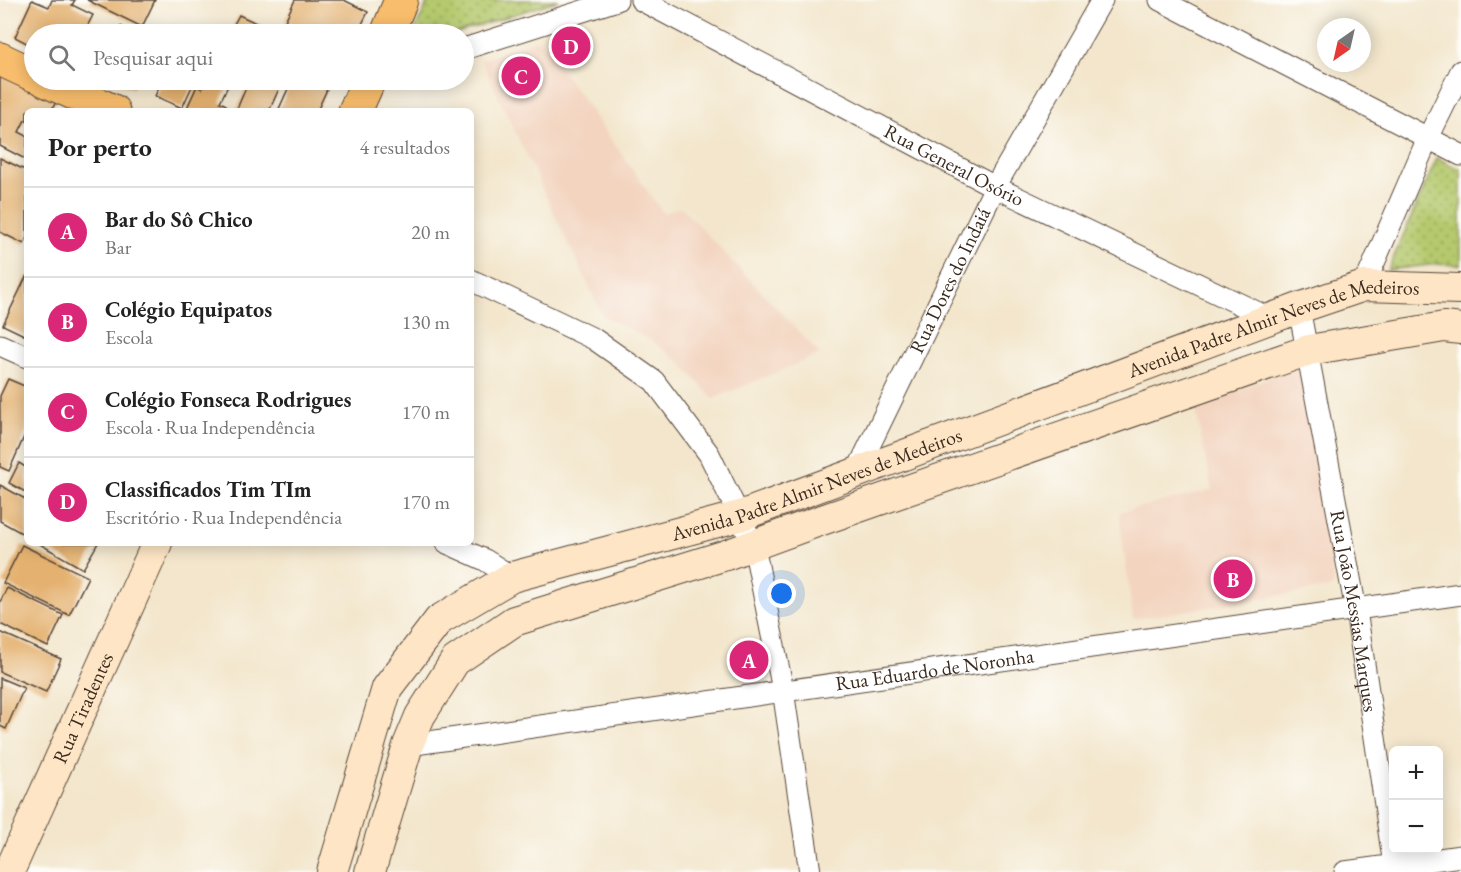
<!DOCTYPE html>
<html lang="pt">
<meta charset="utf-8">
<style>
:root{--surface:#fff;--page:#f2f2f2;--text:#222;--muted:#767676;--line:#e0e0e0;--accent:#db2777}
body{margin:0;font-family:"EB Garamond",serif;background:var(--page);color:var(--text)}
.controls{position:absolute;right:18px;bottom:18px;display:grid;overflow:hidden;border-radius:9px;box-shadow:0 3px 15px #0003}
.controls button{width:54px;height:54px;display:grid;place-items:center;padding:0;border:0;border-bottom:2px solid var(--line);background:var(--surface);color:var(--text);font:30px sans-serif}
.compass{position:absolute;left:1317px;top:18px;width:54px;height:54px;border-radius:50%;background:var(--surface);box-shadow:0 3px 15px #0003;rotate:214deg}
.you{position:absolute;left:782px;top:594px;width:21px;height:21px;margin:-15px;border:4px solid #fff;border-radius:50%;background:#1a73e8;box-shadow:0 0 0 9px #1a73e833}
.badge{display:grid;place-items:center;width:39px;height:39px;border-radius:50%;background:var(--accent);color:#fff;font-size:20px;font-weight:700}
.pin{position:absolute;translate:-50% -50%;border:3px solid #fff;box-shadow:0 2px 6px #0006}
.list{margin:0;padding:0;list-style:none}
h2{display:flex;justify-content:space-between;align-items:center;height:78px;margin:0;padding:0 24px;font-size:26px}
h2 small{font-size:20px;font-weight:400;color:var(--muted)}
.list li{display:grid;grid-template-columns:39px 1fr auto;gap:18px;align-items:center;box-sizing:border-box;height:90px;padding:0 24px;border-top:2px solid var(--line)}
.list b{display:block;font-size:22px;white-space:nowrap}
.list p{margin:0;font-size:20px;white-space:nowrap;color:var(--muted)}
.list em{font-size:20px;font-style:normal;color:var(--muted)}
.icon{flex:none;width:33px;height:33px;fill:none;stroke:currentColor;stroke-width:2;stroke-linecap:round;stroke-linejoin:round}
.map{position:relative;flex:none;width:1461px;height:872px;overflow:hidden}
.search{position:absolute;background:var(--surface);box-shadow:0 3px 15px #0003;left:24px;top:24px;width:450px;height:66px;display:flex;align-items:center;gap:15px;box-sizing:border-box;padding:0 21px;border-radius:33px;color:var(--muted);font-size:22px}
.panel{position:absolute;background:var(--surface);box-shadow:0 3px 15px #0003;left:24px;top:108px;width:450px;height:438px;border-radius:9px}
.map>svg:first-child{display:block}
.built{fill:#f3d4bf}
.park{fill:url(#park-dots);stroke:#787a46;stroke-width:1.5}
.building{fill:#e4b170}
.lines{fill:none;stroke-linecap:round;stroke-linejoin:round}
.street-casing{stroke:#574638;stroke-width:23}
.secondary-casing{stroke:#574638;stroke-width:32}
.primary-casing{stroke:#574638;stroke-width:35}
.street{stroke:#fff;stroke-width:21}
.secondary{stroke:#fde5c5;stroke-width:30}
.primary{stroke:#f9be6d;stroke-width:33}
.labels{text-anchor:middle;stroke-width:4.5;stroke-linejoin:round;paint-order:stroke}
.street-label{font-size:20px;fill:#3b2a1e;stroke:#fdfcf7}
</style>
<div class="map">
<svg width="1461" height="872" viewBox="0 0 1461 872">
<defs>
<pattern id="park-dots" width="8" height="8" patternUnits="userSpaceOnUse" patternTransform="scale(1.5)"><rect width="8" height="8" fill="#b5c96d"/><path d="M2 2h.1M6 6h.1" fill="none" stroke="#94a359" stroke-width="1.8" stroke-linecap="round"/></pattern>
</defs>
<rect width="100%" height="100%" fill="#fdfcf7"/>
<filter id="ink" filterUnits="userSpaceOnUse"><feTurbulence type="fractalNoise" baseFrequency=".0167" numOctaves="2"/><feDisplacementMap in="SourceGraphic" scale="12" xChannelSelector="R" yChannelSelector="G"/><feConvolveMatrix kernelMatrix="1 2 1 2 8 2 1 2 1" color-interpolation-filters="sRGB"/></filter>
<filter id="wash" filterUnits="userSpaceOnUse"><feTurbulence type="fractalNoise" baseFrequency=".008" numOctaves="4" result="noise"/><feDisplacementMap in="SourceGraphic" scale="24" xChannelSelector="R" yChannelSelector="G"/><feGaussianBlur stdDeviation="1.35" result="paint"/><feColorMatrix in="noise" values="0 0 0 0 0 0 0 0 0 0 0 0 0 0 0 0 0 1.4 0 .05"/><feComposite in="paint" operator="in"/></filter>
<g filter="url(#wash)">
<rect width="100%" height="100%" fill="#f3e6cc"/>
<g class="built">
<polygon points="540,39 663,213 681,207 820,354 713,399 679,361 652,341 603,316 481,60"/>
<polygon points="1311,361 1334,587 1133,619 1119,512 1212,490 1195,406"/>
</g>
<g class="park">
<polygon points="429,0 559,0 454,34 413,34"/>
<polygon points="1437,158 1461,170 1461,265 1437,264 1388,270"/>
</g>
<g id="blocks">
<g class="building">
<polygon points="32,0 49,7 52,0 75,0 72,5 93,15 83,34 34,34 34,47 15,37"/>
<polygon points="87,0 155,0 142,27"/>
<polygon points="295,0 344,0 368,12 357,34 342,34 332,30 330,34 312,34 285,21"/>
<polygon points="239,15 267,28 264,34 223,34 217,32 233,26"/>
<polygon points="120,26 138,34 117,34"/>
<polygon points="0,74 57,100 51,111 27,111 27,121 25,120 19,132 27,136 27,160 0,146"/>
<polygon points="115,80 136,80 132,88"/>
<polygon points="162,80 195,80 182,108 155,96"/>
<polygon points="206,80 231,80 220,102 226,105 224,111 186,110 197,86 202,89"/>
<polygon points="258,80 283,80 269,111 236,111 248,83"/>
<polygon points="292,80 318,80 329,85 317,111 278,111"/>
<polygon points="0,158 27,171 27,237 24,244 0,232"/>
<polygon points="27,275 27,335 26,336 3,325"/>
<polygon points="8,379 27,387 27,430 9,471 0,467 0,396"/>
<polygon points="19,463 27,468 27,493 9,483"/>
<polygon points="0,485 27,500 27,536 0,521"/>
<polygon points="38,543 98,543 83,569"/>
<polygon points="22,545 88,577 69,615 3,583"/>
<polygon points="7,588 63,615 48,647 0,624 0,602"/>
<polygon points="0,632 61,659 46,692 0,672"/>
<polygon points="0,678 24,688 6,729 0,726"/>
</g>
</g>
</g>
<g filter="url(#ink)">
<use href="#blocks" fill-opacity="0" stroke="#574638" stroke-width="1.5"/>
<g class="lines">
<defs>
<g id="street">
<path id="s1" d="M641,0L995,187L1271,319"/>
<polyline points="1160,0 1461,155"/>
<polyline points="464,49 617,0"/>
<polyline points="471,280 594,339 654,381 709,454 754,546 783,690 810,872"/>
<polyline points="1364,286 1428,138 1461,71"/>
<path id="s2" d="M1299,308L1356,610L1395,872"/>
<polyline points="0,345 27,357"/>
<path id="s3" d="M857,471L995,187L1102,0"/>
<polyline points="447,543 485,560 512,577"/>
<path id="s4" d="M408,745L1461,594"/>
<polyline points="1345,872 1461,856"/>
</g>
<g id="secondary">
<path id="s5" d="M9,872L157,543"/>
<path id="s6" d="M332,872L387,688L439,620L512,577L740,516L1299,308L1364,286L1461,289"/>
<polyline points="370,872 408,745 420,716 455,661 514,621 726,555 822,520 1309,350 1444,327 1461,329"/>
</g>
<g id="primary">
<polyline points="387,34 401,0"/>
<polyline points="0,59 34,75"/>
<polyline points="45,80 113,111"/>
<polyline points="355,111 369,80"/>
</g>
</defs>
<use href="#street" class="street-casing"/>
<use href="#secondary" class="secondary-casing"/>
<use href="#primary" class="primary-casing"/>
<use href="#street" class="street"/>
<use href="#secondary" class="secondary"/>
<use href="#primary" class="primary"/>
</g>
</g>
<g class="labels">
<g class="street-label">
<text dy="7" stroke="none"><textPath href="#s1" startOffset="354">Rua General Osório</textPath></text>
<text dy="7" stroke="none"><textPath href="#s3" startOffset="212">Rua Dores do Indaiá</textPath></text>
<text dy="7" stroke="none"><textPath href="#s6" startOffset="1166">Avenida Padre Almir Neves de Medeiros</textPath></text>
<text dy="7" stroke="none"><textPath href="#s6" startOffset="681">Avenida Padre Almir Neves de Medeiros</textPath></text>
<text dy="7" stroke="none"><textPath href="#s2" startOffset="308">Rua João Messias Marques</textPath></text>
<text dy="7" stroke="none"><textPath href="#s4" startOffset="532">Rua Eduardo de Noronha</textPath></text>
<text dy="7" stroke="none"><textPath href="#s5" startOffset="180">Rua Tiradentes</textPath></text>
</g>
</g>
</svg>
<div class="controls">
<button>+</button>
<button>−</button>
</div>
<svg class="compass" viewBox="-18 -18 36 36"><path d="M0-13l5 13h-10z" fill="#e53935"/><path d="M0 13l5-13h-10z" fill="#767676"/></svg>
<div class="you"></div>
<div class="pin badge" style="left:749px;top:660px">A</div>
<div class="pin badge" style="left:1233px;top:579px">B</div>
<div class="pin badge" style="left:521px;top:76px">C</div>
<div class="pin badge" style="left:571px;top:46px">D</div>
<div class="search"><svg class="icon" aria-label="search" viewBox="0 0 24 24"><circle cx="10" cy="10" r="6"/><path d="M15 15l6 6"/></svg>Pesquisar aqui</div>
<section class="panel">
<h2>Por perto<small>4 resultados</small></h2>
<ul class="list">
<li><span class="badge">A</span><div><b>Bar do Sô Chico</b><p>Bar</p></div><em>20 m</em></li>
<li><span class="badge">B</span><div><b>Colégio Equipatos</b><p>Escola</p></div><em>130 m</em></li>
<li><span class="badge">C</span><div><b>Colégio Fonseca Rodrigues</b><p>Escola · Rua Independência</p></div><em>170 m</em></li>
<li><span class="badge">D</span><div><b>Classificados Tim TIm</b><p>Escritório · Rua Independência</p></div><em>170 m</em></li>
</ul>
</section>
</div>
